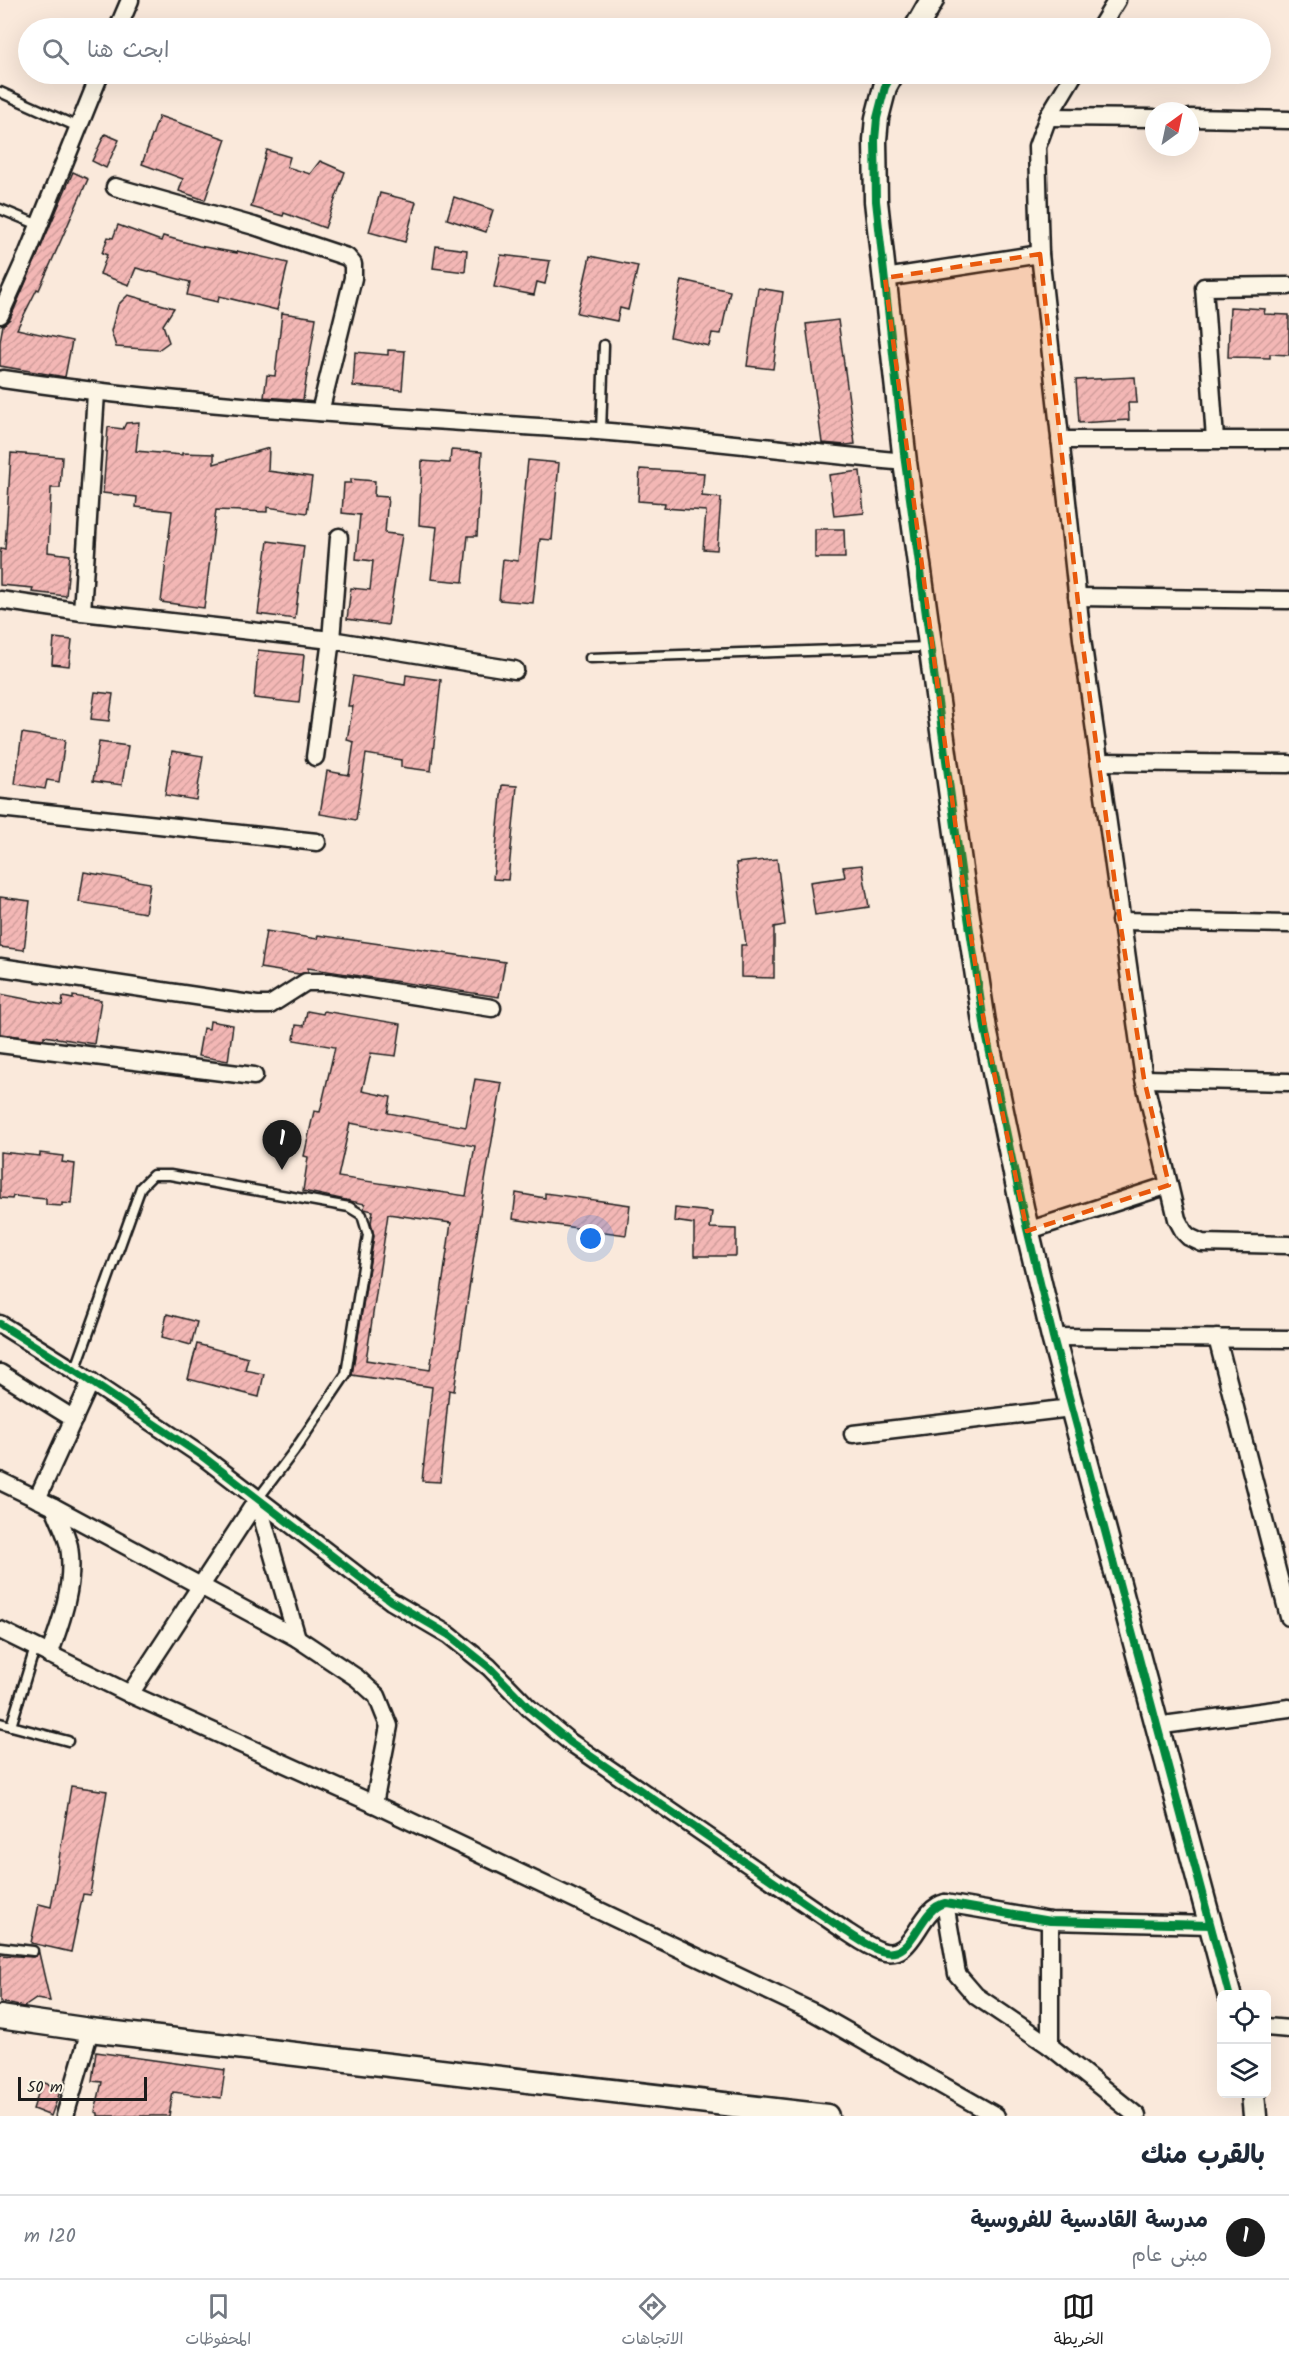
<!DOCTYPE html>
<html lang="ar">
<meta charset="utf-8">
<style>
:root{--surface:#fff;--page:#f6f6f7;--text:#1f2937;--muted:#747a83;--line:#e0e1e3;--accent:#1c1c1c}
body{margin:0;font-family:Kalam,"Playpen Sans Arabic",sans-serif;background:var(--page);color:var(--text);direction:rtl}
.controls{position:absolute;right:18px;bottom:18px;display:grid;overflow:hidden;border-radius:9px;box-shadow:0 6px 24px #0002}
.controls button{width:54px;height:54px;display:grid;place-items:center;padding:0;border:0;border-bottom:2px solid var(--line);background:var(--surface);color:var(--text);font:30px sans-serif}
.compass{position:absolute;left:1145px;top:102px;width:54px;height:54px;border-radius:50%;background:var(--surface);box-shadow:0 6px 24px #0002;rotate:33deg}
.scale{position:absolute;left:18px;bottom:15px;width:129px;box-sizing:border-box;padding-left:6px;border:3px solid #1c1c1c;border-top:0;font-size:16px;line-height:21px;white-space:nowrap;color:#1c1c1c;-webkit-text-stroke:4px #fcf5e5;paint-order:stroke}
.you{position:absolute;left:591px;top:1239px;width:21px;height:21px;margin:-15px;border:4px solid #fff;border-radius:50%;background:#1a73e8;box-shadow:0 0 0 9px #1a73e833}
.badge{display:grid;place-items:center;width:39px;height:39px;border-radius:50%;background:var(--accent);color:#fff;font-size:20px;font-weight:700}
.pin{position:absolute;translate:-50% -50px;filter:drop-shadow(0 2px 3px #0008)}
.pin::after{content:'';position:absolute;top:32px;width:21px;height:18px;background:inherit;clip-path:polygon(0 0,100% 0,50% 100%)}
.list{margin:0;padding:0;list-style:none}
h2{display:flex;justify-content:space-between;align-items:center;height:78px;margin:0;padding:0 24px;font-size:26px}
h2 small{font-size:20px;font-weight:400;color:var(--muted)}
.list li{display:grid;grid-template-columns:39px 1fr auto;gap:18px;align-items:center;box-sizing:border-box;height:84px;padding:0 24px;border-top:2px solid var(--line)}
.list b{display:block;font-size:22px;white-space:nowrap}
.list p{margin:0;font-size:20px;white-space:nowrap;color:var(--muted)}
.list em{font-size:20px;font-style:normal;color:var(--muted)}
.icon{flex:none;width:33px;height:33px;fill:none;stroke:currentColor;stroke-width:2;stroke-linecap:round;stroke-linejoin:round}
.map{position:relative;flex:none;width:1289px;height:2116px;overflow:hidden;direction:ltr}
.search{position:absolute;background:var(--surface);box-shadow:0 6px 24px #0002;left:18px;right:18px;top:18px;height:66px;display:flex;align-items:center;gap:15px;box-sizing:border-box;padding:0 21px;border-radius:33px;color:var(--muted);font-size:22px}
.sheet{height:162px;background:var(--surface)}
nav{display:flex;justify-content:space-around;align-items:center;box-sizing:border-box;height:84px;border-top:2px solid var(--line);background:var(--surface);font-size:16px;color:var(--muted)}
nav a{display:grid;justify-items:center;gap:3px}
nav .on{color:var(--accent)}
.map>svg:first-child{display:block}
.building{fill:url(#building-hatch);stroke:#1c1c1c;stroke-width:1.5;fill-rule:evenodd}
.lines{fill:none;stroke-linecap:round;stroke-linejoin:round}
.lane-casing{stroke:#1c1c1c;stroke-width:13}
.street-casing{stroke:#1c1c1c;stroke-width:21}
.secondary-casing{stroke:#1c1c1c;stroke-width:27}
.lane{stroke:#fcf5e5;stroke-width:8}
.street{stroke:#fcf5e5;stroke-width:16}
.secondary{stroke:#fcf5e5;stroke-width:22}
.cycleway-casing{stroke:#fcf5e5;stroke-width:11}
.cycleway{stroke:#00873e;stroke-width:8}
.marked{fill:#e8590c;fill-opacity:0.2;stroke:#e8590c;stroke-width:4.5;stroke-dasharray:12 8;stroke-linejoin:round}
</style>
<div class="map">
<svg width="1289" height="2116" viewBox="0 0 1289 2116">
<defs>
<pattern id="building-hatch" width="6" height="6" patternUnits="userSpaceOnUse" patternTransform="scale(1.5)"><rect width="6" height="6" fill="#f3b7b5"/><path d="M-1 1l2-2M0 6l6-6M5 7l2-2" fill="none" stroke="#d09d9b"/></pattern>
</defs>
<rect width="100%" height="100%" fill="#fae9db"/>
<filter id="ink" filterUnits="userSpaceOnUse"><feTurbulence type="fractalNoise" baseFrequency=".0167" numOctaves="2"/><feDisplacementMap in="SourceGraphic" scale="12" xChannelSelector="R" yChannelSelector="G"/><feConvolveMatrix kernelMatrix="1 2 1 2 8 2 1 2 1" color-interpolation-filters="sRGB"/></filter>
<g filter="url(#ink)">
<g class="building">
<polygon points="159,116 226,139 205,200 179,191 183,179 142,164"/>
<polygon points="105,134 119,140 106,168 92,161"/>
<polygon points="267,150 290,157 287,167 310,174 320,161 345,172 325,228 284,213 283,216 251,207"/>
<polygon points="73,172 88,179 39,290 37,289 17,329 72,341 65,377 0,366 0,341 3,325 10,319"/>
<polygon points="380,193 416,202 405,242 369,232"/>
<polygon points="454,197 493,210 486,232 447,219"/>
<polygon points="118,225 161,241 163,236 199,246 237,253 237,251 288,263 277,310 219,296 218,302 187,295 190,282 136,268 129,285 100,274 107,255 102,253 108,237 113,238"/>
<polygon points="436,246 467,250 465,272 433,268"/>
<polygon points="501,255 550,261 545,284 537,282 534,295 494,287"/>
<polygon points="590,256 638,266 628,310 620,308 617,321 577,313"/>
<polygon points="682,280 730,291 721,334 712,333 709,346 670,337"/>
<polygon points="758,288 783,292 773,369 747,366"/>
<polygon points="128,295 174,308 163,325 169,342 158,350 116,347 111,331 118,305"/>
<polygon points="1230,307 1265,309 1264,314 1289,315 1289,355 1270,354 1270,358 1228,357"/>
<polygon points="282,313 316,318 303,400 264,397 267,375 275,376"/>
<polygon points="838,320 855,444 846,445 822,443 806,324"/>
<polygon points="388,350 405,351 402,390 353,386 355,352 388,355"/>
<polygon points="1135,377 1137,403 1128,403 1129,420 1079,423 1076,380"/>
<polygon points="139,422 136,451 182,455 182,453 214,454 214,464 269,448 268,471 312,477 307,513 267,507 267,512 216,510 204,608 161,602 172,511 136,507 137,497 103,493 108,427 123,429 126,423"/>
<polygon points="451,450 482,452 477,536 468,536 463,582 431,579 437,527 419,525 422,461 450,463"/>
<polygon points="11,453 62,457 60,488 51,488 48,552 70,555 66,596 32,592 33,588 0,585 0,556 1,548 5,549"/>
<polygon points="528,460 559,463 552,540 540,539 533,603 499,600 503,559 518,561"/>
<polygon points="640,469 704,473 702,496 721,498 717,550 703,549 706,511 664,508 665,503 638,501"/>
<polygon points="860,471 864,513 834,516 829,475"/>
<polygon points="351,479 375,481 374,496 388,497 385,533 402,535 388,625 347,619 351,588 370,590 373,561 356,559 360,515 342,513 344,483 351,483"/>
<polygon points="815,529 844,529 845,558 815,558"/>
<polygon points="268,541 304,546 295,619 258,614"/>
<polygon points="54,638 72,640 69,666 52,664"/>
<polygon points="258,650 304,655 299,703 254,698"/>
<polygon points="406,675 441,680 431,771 401,767 401,760 366,754 356,820 320,814 327,771 349,775 354,742 347,740 353,706 348,706 353,676 405,685"/>
<polygon points="95,692 113,694 109,721 91,719"/>
<polygon points="22,733 65,740 59,782 47,780 45,789 15,784"/>
<polygon points="99,742 128,746 122,785 93,781"/>
<polygon points="172,751 203,756 196,800 165,795"/>
<polygon points="502,785 517,786 508,880 493,879"/>
<polygon points="777,859 785,925 774,927 774,978 741,977 741,945 746,945 736,863"/>
<polygon points="862,865 869,907 815,915 810,882 845,877 843,867"/>
<polygon points="84,872 150,883 145,913 79,902"/>
<polygon points="0,897 30,901 24,950 0,947"/>
<polygon points="266,931 317,939 318,935 505,962 499,997 308,968 308,972 299,974 260,968"/>
<polygon points="0,994 62,1006 63,997 73,999 73,996 101,1000 94,1044 44,1036 44,1039 0,1034"/>
<path d="M307,1011L323,1014L324,1011L401,1024L396,1056L371,1053L362,1091L391,1097L388,1113L466,1127L475,1079L502,1083L484,1187L454,1391L449,1390L440,1482L422,1481L432,1387L352,1375L374,1236L371,1222L373,1211L364,1209L365,1204L303,1191L308,1157L304,1156L314,1111L320,1112L335,1047L294,1040L296,1025L304,1026ZM350,1123L475,1146L466,1196L338,1177ZM388,1214L451,1223L430,1370L366,1360Z"/>
<polygon points="210,1021 233,1025 228,1061 198,1056 203,1028 209,1029"/>
<polygon points="0,1152 40,1156 40,1153 63,1156 62,1162 75,1164 71,1204 62,1203 62,1206 46,1205 46,1199 13,1196 12,1199 0,1198"/>
<polygon points="516,1193 545,1198 545,1193 630,1205 626,1235 513,1219"/>
<polygon points="675,1208 712,1212 710,1228 736,1229 736,1256 694,1256 694,1224 674,1221"/>
<polygon points="167,1314 197,1322 191,1345 162,1337"/>
<polygon points="197,1344 248,1358 245,1370 264,1374 259,1397 188,1379"/>
<polygon points="71,1786 107,1791 90,1895 83,1894 71,1952 31,1943 39,1904 51,1907"/>
<polygon points="39,1953 50,2001 36,1999 24,2007 0,2002 0,1955 33,1957"/>
<polygon points="96,2052 225,2070 221,2098 173,2092 169,2116 98,2116 98,2113 95,2112 102,2082 92,2081"/>
<polygon points="42,2082 61,2089 51,2116 33,2109"/>
</g>
<g class="lines">
<defs>
<g id="lane">
<polyline points="0,92 78,127"/>
<polyline points="0,209 39,225"/>
<polyline points="601,432 604,345"/>
<polyline points="590,658 928,647"/>
<polyline points="75,1371 141,1187 153,1175 170,1175 349,1207 362,1215 368,1235 346,1374 294,1451 257,1500"/>
<polyline points="0,1723 68,1741"/>
<polyline points="11,1726 35,1648"/>
<polyline points="0,1947 33,1951"/>
</g>
<g id="street">
<polyline points="118,28 130,0"/>
<polyline points="1100,28 1117,0"/>
<polyline points="1074,74 1048,117 1037,147 1040,254 1082,639 1144,1079 1169,1185 1177,1219 1184,1232 1189,1237 1202,1243 1289,1245"/>
<polyline points="1048,117 1154,118"/>
<polyline points="1190,118 1289,120"/>
<polyline points="115,187 254,226 347,257 353,264 353,278 320,412"/>
<polyline points="885,278 1040,254"/>
<polyline points="0,315 27,255 100,74"/>
<path d="M3,379C200,408 399,417 597,431C700,439 803,452 905,462"/>
<polyline points="1215,439 1204,287 1289,286"/>
<polyline points="1060,440 1289,440"/>
<polyline points="1077,597 1289,600"/>
<polyline points="0,600 82,612 331,640 515,670"/>
<polyline points="82,612 96,393"/>
<polyline points="315,757 331,640 339,537"/>
<polyline points="1099,762 1289,764"/>
<polyline points="0,808 317,842"/>
<polyline points="1120,921 1289,924"/>
<polyline points="0,967 257,1005 270,1005 306,982 329,982 492,1008"/>
<polyline points="0,1044 254,1076"/>
<polyline points="1144,1079 1289,1082"/>
<polyline points="1027,1231 1169,1185"/>
<path d="M0,1324L75,1371L202,1456L391,1601L449,1635L489,1667L529,1708L570,1742L847,1932C858,1939 869,1947 881,1951C915,1962 917,1909 945,1903L1050,1921L1210,1925"/>
<polyline points="1053,1337 1289,1339"/>
<polyline points="1217,1338 1289,1617"/>
<polyline points="0,1373 74,1419"/>
<polyline points="853,1434 1071,1408"/>
<polyline points="0,1481 54,1507 297,1638 357,1678 377,1696 389,1726 374,1804"/>
<polyline points="37,1499 91,1381"/>
<polyline points="0,1630 130,1694 374,1804 815,2013 996,2116"/>
<path d="M49,1655C62,1620 75,1583 69,1546C66,1533 59,1520 54,1507"/>
<polyline points="130,1694 257,1500 297,1638"/>
<polyline points="1156,1726 1289,1708"/>
<polyline points="945,1903 957,1974 976,1996 1050,2046 1137,2116"/>
<polyline points="1266,2027 1289,2029"/>
<polyline points="1050,2046 1050,1921"/>
<polyline points="65,2116 90,2030"/>
</g>
<g id="secondary">
<polyline points="916,28 932,0"/>
<polyline points="892,74 885,87 877,118 875,140 876,201 905,462 963,884 985,1029 1023,1212 1053,1337 1229,1994"/>
<polyline points="0,2017 90,2030 827,2116"/>
<polyline points="1253,2094 1255,2116"/>
</g>
</defs>
<use href="#lane" class="lane-casing"/>
<use href="#street" class="street-casing"/>
<use href="#secondary" class="secondary-casing"/>
<use href="#lane" class="lane"/>
<use href="#street" class="street"/>
<use href="#secondary" class="secondary"/>
<defs>
<g id="cycleway">
<polyline points="892,74 885,87 877,118 875,140 876,201 905,462 963,884 985,1029 1023,1212 1053,1337 1229,1994"/>
<path d="M0,1324L75,1371L202,1456L391,1601L449,1635L489,1667L529,1708L570,1742L847,1932C858,1939 869,1947 881,1951C915,1962 917,1909 945,1903L1050,1921L1210,1925"/>
</g>
</defs>
<use href="#cycleway" class="cycleway-casing"/>
<use href="#cycleway" class="cycleway"/>
</g>
</g>
<path class="marked" d="M1040,254L1082,639L1120,921L1144,1079L1169,1185L1027,1231L985,1029L963,884L885,278Z"/>
</svg>
<div class="controls">
<button><svg class="icon" aria-label="locate" viewBox="0 0 24 24"><circle cx="12" cy="12" r="6"/><path d="M12 2v4M12 18v4M2 12h4M18 12h4"/></svg></button>
<button><svg class="icon" aria-label="layers" viewBox="0 0 24 24"><path d="M12 4l9 5-9 5-9-5zM3 14l9 5 9-5"/></svg></button>
</div>
<svg class="compass" viewBox="-18 -18 36 36"><path d="M0-13l5 13h-10z" fill="#e53935"/><path d="M0 13l5-13h-10z" fill="#747a83"/></svg>
<div class="scale">50 m</div>
<div class="you"></div>
<div class="pin badge" style="left:282px;top:1170px">1</div>
<div class="search"><svg class="icon" aria-label="search" viewBox="0 0 24 24"><circle cx="10" cy="10" r="6"/><path d="M15 15l6 6"/></svg>ابحث هنا</div>
</div>
<section class="sheet">
<h2>بالقرب منك<small></small></h2>
<ul class="list">
<li><span class="badge">1</span><div><b>مدرسة القادسية للفروسية</b><p>مبنى عام</p></div><em>120 m</em></li>
</ul>
</section>
<nav>
<a class="on"><svg class="icon" aria-label="map" viewBox="0 0 24 24"><path d="M3 6l6-2 6 2 6-2v14l-6 2-6-2-6 2zM9 4v14M15 6v14"/></svg>الخريطة</a>
<a><svg class="icon" aria-label="directions" viewBox="0 0 24 24"><path d="M12 3l9 9-9 9-9-9zM9 14v-3h6M13 9l2 2-2 2"/></svg>الاتجاهات</a>
<a><svg class="icon" aria-label="saved" viewBox="0 0 24 24"><path d="M7 4h10v16l-5-4-5 4z"/></svg>المحفوظات</a>
</nav>
